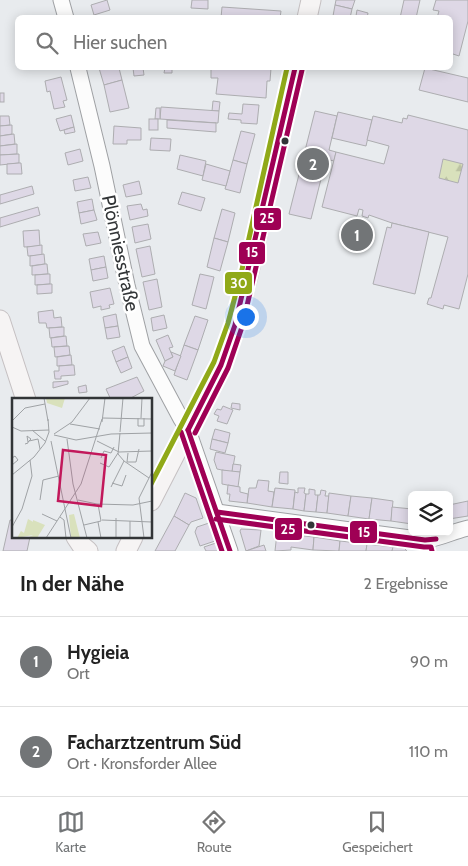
<!DOCTYPE html>
<html lang="de">
<meta charset="utf-8">
<style>
:root{--surface:#fff;--page:#f2f2f2;--text:#222;--muted:#767676;--line:#e0e0e0;--accent:#727577}
body{margin:0;font-family:Cabin,sans-serif;background:var(--page);color:var(--text)}
.controls{position:absolute;right:15px;bottom:15px;display:grid;overflow:hidden;border-radius:8px;box-shadow:0 2px 12px #0003}
.controls button{width:45px;height:45px;display:grid;place-items:center;padding:0;border:0;border-bottom:1px solid var(--line);background:var(--surface);color:var(--text);font:25px sans-serif}
.you{position:absolute;left:245px;top:316px;width:18px;height:18px;margin:-12px;border:4px solid #fff;border-radius:50%;background:#1a73e8;box-shadow:0 0 0 8px #1a73e833}
.badge{display:grid;place-items:center;width:32px;height:32px;border-radius:50%;background:var(--accent);color:#fff;font-size:16px;font-weight:700}
.pin{position:absolute;translate:-50% -50%;border:2px solid #fff;box-shadow:0 1px 5px #0006}
.list{margin:0;padding:0;list-style:none}
h2{display:flex;justify-content:space-between;align-items:center;height:65px;margin:0;padding:0 20px;font-size:21px}
h2 small{font-size:16px;font-weight:400;color:var(--muted)}
.list li{display:grid;grid-template-columns:32px 1fr auto;gap:15px;align-items:center;box-sizing:border-box;height:90px;padding:0 20px;border-top:1px solid var(--line)}
.list b{display:block;font-size:19px;white-space:nowrap}
.list p{margin:0;font-size:16px;white-space:nowrap;color:var(--muted)}
.list em{font-size:16px;font-style:normal;color:var(--muted)}
.icon{flex:none;width:28px;height:28px;fill:none;stroke:currentColor;stroke-width:2;stroke-linecap:round;stroke-linejoin:round}
.map{position:relative;flex:none;width:468px;height:551px;overflow:hidden}
.search{position:absolute;background:var(--surface);box-shadow:0 2px 12px #0003;left:15px;right:15px;top:15px;height:55px;display:flex;align-items:center;gap:12px;box-sizing:border-box;padding:0 18px;border-radius:8px;color:var(--muted);font-size:19px}
.sheet{height:245px;background:var(--surface)}
nav{display:flex;justify-content:space-around;align-items:center;box-sizing:border-box;height:70px;border-top:1px solid var(--line);background:var(--surface);font-size:14px;color:var(--muted)}
nav a{display:grid;justify-items:center;gap:2px}
nav .on{color:var(--accent)}
.map>svg:first-child{display:block}
.forest{fill:url(#forest-firs)}
.building{fill:#ded8e6;stroke:#adadb0;fill-rule:evenodd}
.lines{fill:none;stroke-linecap:round;stroke-linejoin:round}
.minor-casing{stroke:#9fa1a4;stroke-width:17}
.major-casing{stroke:#c5c0c2;stroke-width:21}
.minor{stroke:#fcfcfc;stroke-width:15}
.major{stroke:#f6f4f4;stroke-width:19}
.bus-1-casing{stroke:#fff;stroke-width:9}
.bus-2-casing{stroke:#fff;stroke-width:9}
.bus-3-casing{stroke:#fff;stroke-width:9}
.bus-1{stroke:#9f0055;stroke-width:5}
.bus-2{stroke:#9f0055;stroke-width:5}
.bus-3{stroke:#90a918;stroke-width:5}
.bus-dot{fill:#323537;stroke:#fff;stroke-width:2}
.labels{text-anchor:middle;stroke-width:5;stroke-linejoin:round;paint-order:stroke}
.street-label{font-size:19px;fill:#323537;stroke:#fff}
.inset-road{fill:none;stroke:#9fa2a5;stroke-width:1}
.view{fill:#c2185b;fill-opacity:0.15;stroke:#c2185b;stroke-width:2.5}
.inset-edge{fill:none;stroke:#323537;stroke-width:2.5}
.line-badge{stroke:#fff;stroke-width:2}
.badge-label{font-size:14px;text-anchor:middle;font-weight:bold;fill:#fff}
</style>
<div class="map">
<svg width="468" height="551" viewBox="0 0 468 551">
<defs>
<pattern id="forest-firs" width="22" height="20" patternUnits="userSpaceOnUse" patternTransform="scale(1.25)"><rect width="22" height="20" fill="#d9e1bc"/><path d="M5 1l3.5 6h-7zM16 11l3.5 6h-7z" fill="#bbc2a2"/></pattern>
</defs>
<rect width="100%" height="100%" fill="#e8ebee"/>
<polygon class="forest" points="443,159 463,164 458,183 439,178"/>
<g class="building">
<polygon points="107,0 110,10 94,15 91,5"/>
<polygon points="192,0 208,0 208,9 191,8"/>
<polygon points="336,0 355,0 352,9 335,5"/>
<polygon points="404,0 420,0 416,18 400,18"/>
<polygon points="436,0 468,0 468,21 459,56 450,53 450,18 437,18 439,11 433,10"/>
<polygon points="335,5 352,9 350,18 333,16"/>
<polygon points="222,7 281,11 280,18 221,18"/>
<polygon points="357,10 368,13 367,18 356,16"/>
<polygon points="99,68 119,68 122,80 104,85"/>
<polygon points="133,68 143,68 144,75 134,76"/>
<polygon points="165,68 172,68 172,73 164,73"/>
<polygon points="211,68 271,68 270,81 267,81 266,98 216,94 218,78 211,78"/>
<polygon points="425,68 468,78 468,102 419,90"/>
<polygon points="61,77 67,100 63,101 65,107 54,109 50,91 47,92 45,81"/>
<polygon points="122,80 129,108 110,112 104,85"/>
<rect x="0" y="93" width="4" height="9"/>
<polygon points="213,101 220,102 219,111 212,111"/>
<polygon points="243,104 259,105 257,124 241,123 241,120 228,119 229,113 242,114"/>
<polygon points="161,107 219,111 218,123 160,119"/>
<polygon points="156,108 160,108 160,119 155,119"/>
<polygon points="315,111 337,116 329,150 336,152 334,161 326,159 311,219 289,214"/>
<polygon points="338,112 372,120 366,146 332,138"/>
<polygon points="71,115 74,127 60,131 56,119"/>
<path d="M408,115L468,130V274L459,309L444,305L443,309L427,304L429,298H431L448,237L392,223L369,215L368,218L362,216L363,210L359,209L357,216L322,207L336,152L384,164L389,146L367,140L373,116L402,123L403,118L407,119ZM443,159L463,164L458,183L439,178Z"/>
<polygon points="0,116 9,116 10,125 0,126"/>
<rect x="149" y="119" width="9" height="11"/>
<polygon points="167,120 216,123 216,132 167,128"/>
<polygon points="12,125 12,134 0,136 0,126"/>
<polygon points="114,126 141,128 141,140 127,140 127,144 113,144"/>
<polygon points="74,127 75,132 65,134 64,130"/>
<polygon points="241,131 255,134 247,164 233,160"/>
<polygon points="14,134 15,144 0,146 0,136"/>
<polygon points="151,138 171,139 170,151 150,150"/>
<polygon points="17,144 17,154 0,155 0,146"/>
<polygon points="80,149 83,161 68,165 65,153"/>
<polygon points="19,154 19,163 0,165 0,155"/>
<polygon points="180,155 206,161 203,176 177,169"/>
<polygon points="233,160 247,164 240,193 225,189"/>
<polygon points="19,163 21,163 22,174 7,174 7,164"/>
<polygon points="206,164 230,171 226,186 202,180"/>
<polygon points="88,177 91,188 75,191 73,180"/>
<polygon points="139,181 142,194 126,197 123,185"/>
<polygon points="32,186 34,194 0,204 0,195"/>
<polygon points="182,192 205,198 201,211 178,204"/>
<polygon points="92,199 94,210 79,213 77,202"/>
<polygon points="141,204 143,210 147,209 148,216 130,220 127,206"/>
<polygon points="38,207 40,215 0,227 0,218"/>
<polygon points="222,209 235,213 228,242 214,238"/>
<polygon points="94,210 97,220 81,224 79,213"/>
<polygon points="392,223 429,232 415,294 373,284 387,227 391,228"/>
<polygon points="148,224 151,239 135,243 132,227"/>
<polygon points="39,230 40,246 24,247 23,231"/>
<polygon points="98,232 101,243 86,246 83,234"/>
<polygon points="214,238 228,242 220,271 207,267"/>
<polygon points="42,245 42,255 28,256 27,247"/>
<polygon points="150,246 155,274 142,277 136,249"/>
<polygon points="44,254 45,264 30,266 30,256"/>
<polygon points="104,256 106,267 91,270 89,259"/>
<polygon points="45,264 47,264 48,274 32,275 32,266"/>
<polygon points="106,267 108,278 93,281 91,270"/>
<polygon points="48,274 50,274 50,284 35,285 35,275"/>
<polygon points="200,274 214,277 206,309 192,305"/>
<polygon points="157,279 162,307 149,310 143,282"/>
<polygon points="50,284 52,284 52,293 37,294 37,285"/>
<polygon points="110,288 114,304 109,305 110,308 101,310 101,306 93,308 90,292"/>
<polygon points="53,310 54,318 61,317 62,327 47,328 46,323 39,323 38,312"/>
<polygon points="116,314 118,326 105,328 103,317"/>
<polygon points="164,315 167,328 153,331 151,318"/>
<polygon points="195,316 208,320 198,350 184,345"/>
<polygon points="118,326 120,337 107,339 105,328"/>
<polygon points="64,327 64,336 50,338 49,328"/>
<polygon points="168,335 173,347 169,348 173,357 165,361 156,340"/>
<polygon points="66,336 67,346 52,347 51,338"/>
<polygon points="184,345 198,350 187,380 174,375"/>
<polygon points="69,346 70,355 55,357 54,347"/>
<polygon points="124,346 128,357 116,362 112,351"/>
<polygon points="171,352 181,356 175,371 163,366 165,361 173,357"/>
<polygon points="71,355 72,365 57,366 57,357"/>
<polygon points="128,357 132,368 121,373 116,362"/>
<polygon points="72,365 74,365 75,375 61,376 61,379 55,379 54,371 59,371 59,366"/>
<polygon points="137,377 144,391 127,400 111,400 106,389"/>
<polygon points="68,381 68,384 53,388 53,382"/>
<polygon points="86,385 87,392 79,393 78,387"/>
<polygon points="232,403 240,404 240,410 231,408"/>
<polygon points="223,406 233,410 227,424 217,421 219,416 214,414 217,409 221,410"/>
<polygon points="215,429 230,433 228,443 212,439"/>
<polygon points="212,439 228,443 225,453 210,449"/>
<polygon points="216,452 235,456 232,472 217,469 214,460"/>
<polygon points="233,464 241,465 240,472 232,472"/>
<polygon points="222,470 240,472 238,487 222,484"/>
<polygon points="280,472 288,472 288,484 279,483"/>
<polygon points="258,480 269,481 268,491 274,492 272,507 247,503 249,488 256,488"/>
<polygon points="228,485 240,487 240,492 248,494 247,503 229,501 230,494 227,494"/>
<polygon points="275,488 295,490 293,509 272,507"/>
<polygon points="298,488 305,488 304,493 306,494 304,511 293,509 295,492 298,493"/>
<polygon points="309,489 315,490 315,495 318,495 316,512 304,511 306,494 309,494"/>
<polygon points="321,490 326,491 325,496 329,496 327,513 316,512 318,495 320,495"/>
<polygon points="185,493 196,498 203,518 191,522 189,525 174,516"/>
<polygon points="329,493 351,496 348,516 327,513"/>
<polygon points="351,496 372,498 369,519 348,516"/>
<polygon points="372,498 393,501 391,521 369,519"/>
<polygon points="468,501 468,516 449,519 449,505"/>
<polygon points="392,507 412,509 412,524 391,521"/>
<polygon points="174,516 189,525 175,551 155,551"/>
<polygon points="10,520 14,520 14,537 30,537 27,551 3,551"/>
<polygon points="209,523 215,541 200,546 195,532 197,527"/>
<polygon points="241,529 261,530 259,546 246,551 240,531"/>
<polygon points="277,533 314,537 313,550 291,547 291,550 275,551"/>
<polygon points="314,537 340,541 339,551 313,550"/>
<polygon points="340,541 367,544 366,551 339,551"/>
<polygon points="216,543 218,551 206,551 204,547"/>
<polygon points="367,544 393,547 392,551 366,551"/>
<polygon points="264,545 266,551 246,551"/>
<polygon points="393,547 404,548 407,551 392,551"/>
</g>
<g class="lines">
<defs>
<g id="minor">
<polyline points="61,0 66,18"/>
<polyline points="78,68 102,166 127,285 142,346 181,419 188,430 230,551"/>
<path d="M217,512L425,540C440,539 453,531 468,528"/>
</g>
<g id="major">
<polyline points="307,18 311,0"/>
<polyline points="0,320 26,400"/>
<polyline points="151,501 221,365 235,325 248,276 295,68"/>
<polyline points="76,537 82,546 88,551"/>
<polyline points="126,551 133,537"/>
</g>
</defs>
<use href="#minor" class="minor-casing"/>
<use href="#major" class="major-casing"/>
<use href="#minor" class="minor"/>
<use href="#major" class="major"/>
<defs>
<g id="bus-1">
<polyline points="188,430 221,365 235,325 295,68"/>
<polyline points="188,430 230,551"/>
<polyline points="217,512 425,540 436,539"/>
</g>
<g id="bus-2">
<polyline points="181,432 222,551"/>
<polyline points="195,433 228,368 242,327 302,70"/>
<polyline points="216,519 424,547 431,547 432,551"/>
</g>
<polyline id="bus-3" points="151,484 214,362 228,323 241,274 287,68"/>
</defs>
<use href="#bus-1" class="bus-1-casing"/>
<use href="#bus-2" class="bus-2-casing"/>
<use href="#bus-3" class="bus-3-casing"/>
<use href="#bus-1" class="bus-1"/>
<use href="#bus-2" class="bus-2"/>
<use href="#bus-3" class="bus-3"/>
</g>
<g class="bus-dot">
<circle cx="285" cy="141" r="4.5"/>
<circle cx="311" cy="525" r="4.5"/>
</g>
<g class="labels">
<g class="street-label">
<text transform="translate(121 253) rotate(78)" y="7">Plönniesstraße</text>
</g>
</g>
<g transform="translate(12 398)">
<rect width="140" height="140" fill="#e8ebee"/>
<path d="M62,116L68,140H59L57,117ZM16,121L23,125L21,137L5,140L9,133L12,135Z" fill="#d9e1bc"/>
<path d="M21,122L33,127L25,140H15L21,137Z" fill="#d9e1bc"/>
<path d="M34,0H53L50,10L35,5Z" fill="#d9e1bc"/>
<path class="inset-road" d="M32,0L36,23M90,20L140,21M126,20V28H132V20M129,20L130,0M0,23L13,10L33,6M90,24L93,0M58,26L88,31M0,29L9,33L37,32M20,32L33,43M108,34L111,0M42,36L60,24L78,0M42,37L64,42L99,36L140,35M55,41L61,86L75,140M17,43L26,41L28,51M39,43L59,140M85,43L107,54L140,53M13,46L16,45V44L19,41L15,38L16,44M116,55L115,64H124L127,51M0,60L3,58L6,62L0,67M89,60L92,53L99,55L102,49M112,63L137,80M88,65L97,69L106,55M0,77L22,59L33,45L37,34L36,21M100,85L110,88L114,77M99,89L112,63L106,56L108,35M28,102L31,82L47,78M66,102L85,106L121,107L140,103M30,116L45,123M48,119L52,122L54,140M104,120V140M90,122L140,124M118,123V140M86,124L89,140M72,127L89,123L86,106M0,129L10,111L20,78L18,62M34,140L69,86L90,21M132,140L127,100L140,74"/>
<path class="view" d="M51,52L94,57L89,108L46,103Z"/>
<rect width="140" height="140" class="inset-edge"/>
</g>
<g class="line-badge">
<rect x="253" y="207" width="29" height="24" rx="5" fill="#9f0055"/>
<rect x="238" y="241" width="28" height="24" rx="5" fill="#9f0055"/>
<rect x="224" y="271" width="29" height="24" rx="5" fill="#90a918"/>
<rect x="274" y="517" width="29" height="24" rx="5" fill="#9f0055"/>
<rect x="349" y="520" width="29" height="24" rx="5" fill="#9f0055"/>
</g>
<g class="badge-label">
<text x="267" y="223">25</text>
<text x="252" y="257">15</text>
<text x="239" y="288">30</text>
<text x="288" y="534">25</text>
<text x="364" y="537">15</text>
</g>
</svg>
<div class="controls">
<button><svg class="icon" aria-label="layers" viewBox="0 0 24 24"><path d="M12 4l9 5-9 5-9-5zM3 14l9 5 9-5"/></svg></button>
</div>
<div class="you"></div>
<div class="pin badge" style="left:357px;top:235px">1</div>
<div class="pin badge" style="left:313px;top:164px">2</div>
<div class="search"><svg class="icon" aria-label="search" viewBox="0 0 24 24"><circle cx="10" cy="10" r="6"/><path d="M15 15l6 6"/></svg>Hier suchen</div>
</div>
<section class="sheet">
<h2>In der Nähe<small>2 Ergebnisse</small></h2>
<ul class="list">
<li><span class="badge">1</span><div><b>Hygieia</b><p>Ort</p></div><em>90 m</em></li>
<li><span class="badge">2</span><div><b>Facharztzentrum Süd</b><p>Ort · Kronsforder Allee</p></div><em>110 m</em></li>
</ul>
</section>
<nav>
<a class="on"><svg class="icon" aria-label="map" viewBox="0 0 24 24"><path d="M3 6l6-2 6 2 6-2v14l-6 2-6-2-6 2zM9 4v14M15 6v14"/></svg>Karte</a>
<a><svg class="icon" aria-label="directions" viewBox="0 0 24 24"><path d="M12 3l9 9-9 9-9-9zM9 14v-3h6M13 9l2 2-2 2"/></svg>Route</a>
<a><svg class="icon" aria-label="saved" viewBox="0 0 24 24"><path d="M7 4h10v16l-5-4-5 4z"/></svg>Gespeichert</a>
</nav>
